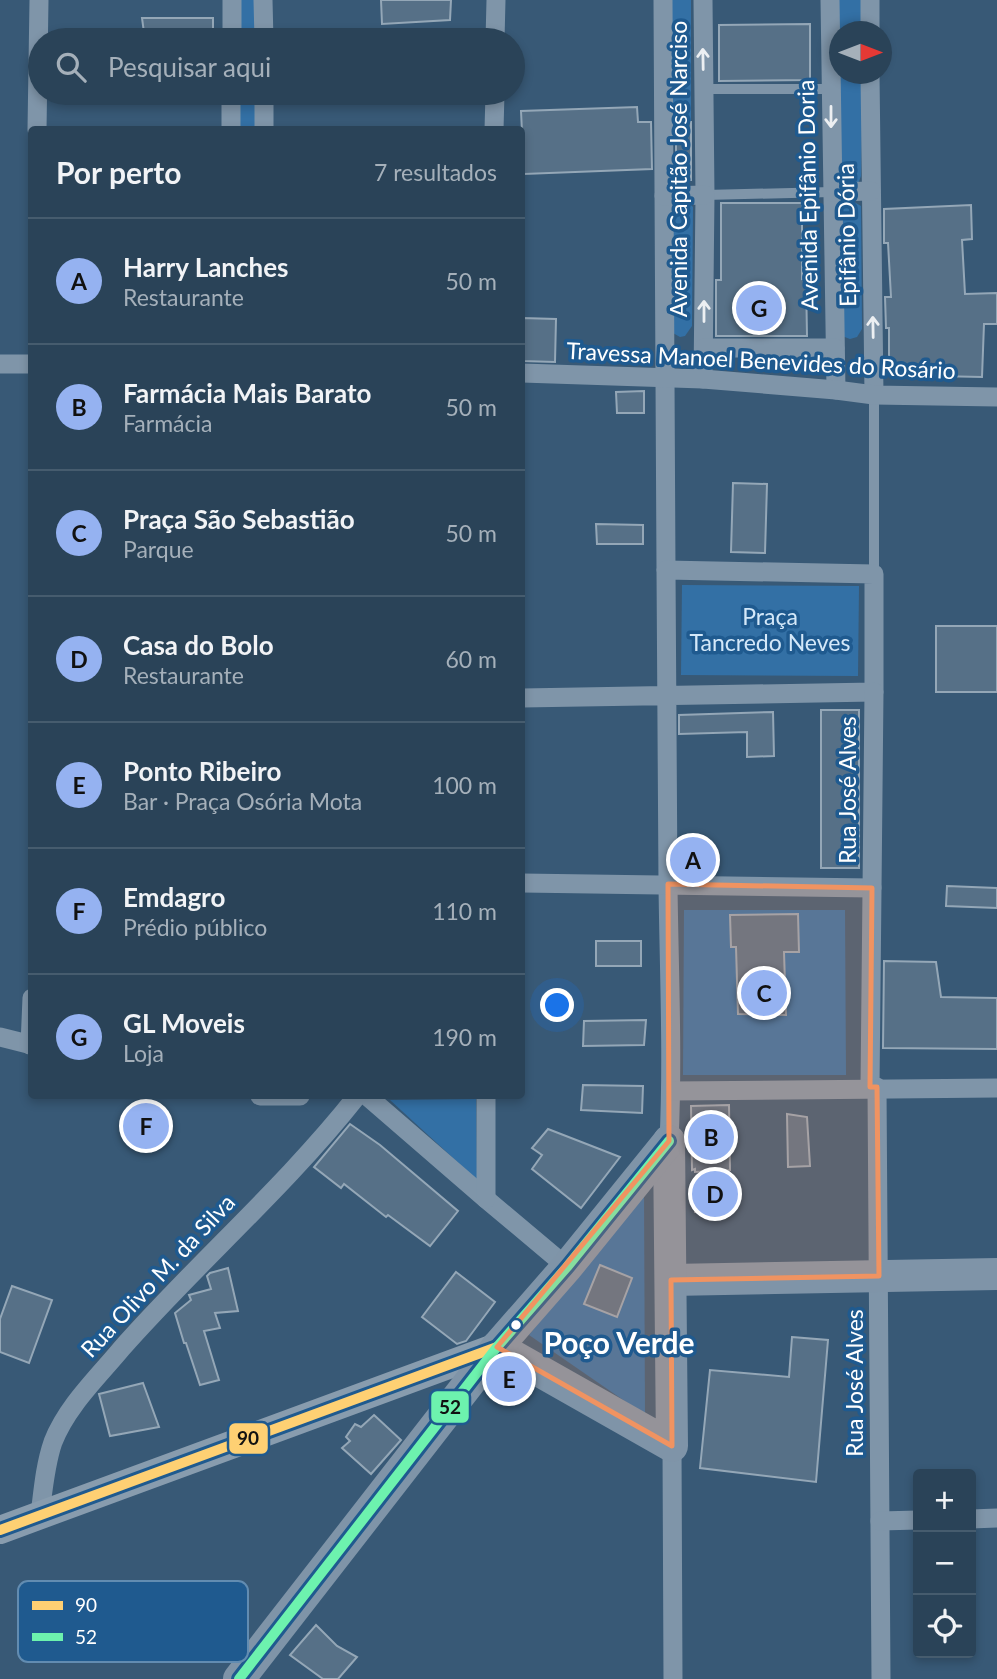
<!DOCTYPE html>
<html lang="pt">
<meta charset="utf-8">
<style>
:root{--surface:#2a4358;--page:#364e61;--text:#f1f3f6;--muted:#a5b0ba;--line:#465c6e;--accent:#95b2f1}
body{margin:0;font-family:Lato,sans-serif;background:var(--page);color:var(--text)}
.controls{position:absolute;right:21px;bottom:21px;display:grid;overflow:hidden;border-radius:7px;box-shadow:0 4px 10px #0003}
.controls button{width:63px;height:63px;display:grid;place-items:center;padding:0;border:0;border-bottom:2px solid var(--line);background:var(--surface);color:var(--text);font:35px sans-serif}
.compass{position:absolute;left:829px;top:21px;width:63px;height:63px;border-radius:50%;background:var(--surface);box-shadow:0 4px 10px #0003;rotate:90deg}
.you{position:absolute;left:558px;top:1006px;width:24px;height:24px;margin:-18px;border:5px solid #fff;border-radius:50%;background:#1a73e8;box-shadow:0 0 0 10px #1a73e833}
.badge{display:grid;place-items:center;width:46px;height:46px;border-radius:50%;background:var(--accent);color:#111;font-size:23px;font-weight:700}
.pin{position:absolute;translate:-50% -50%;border:4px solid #fff;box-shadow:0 2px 7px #0006}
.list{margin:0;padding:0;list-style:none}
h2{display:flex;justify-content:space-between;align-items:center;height:91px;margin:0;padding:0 28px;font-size:30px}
h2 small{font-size:23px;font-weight:400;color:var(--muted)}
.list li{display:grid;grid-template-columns:46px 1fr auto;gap:21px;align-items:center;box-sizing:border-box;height:126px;padding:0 28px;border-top:2px solid var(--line)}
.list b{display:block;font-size:26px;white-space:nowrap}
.list p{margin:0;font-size:23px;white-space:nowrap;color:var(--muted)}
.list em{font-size:23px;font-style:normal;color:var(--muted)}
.icon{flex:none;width:38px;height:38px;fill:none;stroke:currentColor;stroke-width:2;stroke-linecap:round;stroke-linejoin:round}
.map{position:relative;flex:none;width:997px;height:1679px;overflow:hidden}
.search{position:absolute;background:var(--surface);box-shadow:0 4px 10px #0003;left:28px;top:28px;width:497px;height:77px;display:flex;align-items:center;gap:18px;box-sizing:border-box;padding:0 24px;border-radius:38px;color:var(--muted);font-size:26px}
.panel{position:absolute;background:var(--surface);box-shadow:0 4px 10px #0003;left:28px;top:126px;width:497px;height:973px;border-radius:7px}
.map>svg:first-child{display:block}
.green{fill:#3370a5}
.building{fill:#567087;stroke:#94a7b7;stroke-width:2}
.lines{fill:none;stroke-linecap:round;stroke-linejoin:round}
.lane{stroke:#7f95a9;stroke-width:10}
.street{stroke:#7f95a9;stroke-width:19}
.secondary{stroke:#889cae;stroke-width:28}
.primary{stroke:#7f94a8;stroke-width:32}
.bus-1-casing{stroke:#1f5a8f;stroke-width:16}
.bus-2-casing{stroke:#1f5a8f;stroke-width:16}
.bus-1{stroke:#fed073;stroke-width:10}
.bus-2{stroke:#6df2ae;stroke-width:10}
.oneway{stroke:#eceff2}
.marked{fill:#f09361;fill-opacity:0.2;stroke:#f09361;stroke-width:5;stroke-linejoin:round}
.bus-dot{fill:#fff;stroke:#1f5a8f;stroke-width:2.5}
.labels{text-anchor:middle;stroke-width:7;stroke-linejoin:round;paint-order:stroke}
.street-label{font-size:23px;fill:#fff;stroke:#1f5a8f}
.park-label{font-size:23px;fill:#d4e8f9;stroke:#1f5a8f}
.district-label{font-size:30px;font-weight:bold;fill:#fff;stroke:#1f5a8f}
.key{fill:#1f5a8f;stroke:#628cb1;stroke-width:2}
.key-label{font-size:19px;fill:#fff}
.line-badge{stroke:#1f5a8f;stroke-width:2.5}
.pale-badge-label{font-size:19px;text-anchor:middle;font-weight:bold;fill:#111}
</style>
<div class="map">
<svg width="997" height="1679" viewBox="0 0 997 1679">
<rect width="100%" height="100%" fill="#385976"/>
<g class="green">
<rect x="241" y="0" width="15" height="40"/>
<rect x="669" y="0" width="22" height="122"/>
<polygon points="839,0 864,0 864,31 839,32 839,74 863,74 861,176 858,184 844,183 839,176"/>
<polygon points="240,93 256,93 256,129 239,130"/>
<polygon points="688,202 693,207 692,326 685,336 680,337 673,333 671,211 674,203"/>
<polygon points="854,202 861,206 862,329 857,337 850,339 842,336 841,210 847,204"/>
<polygon points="682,585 859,586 858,676 681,675"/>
<polygon points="684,910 845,910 846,1075 683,1075"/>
<polygon points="476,1099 477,1180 390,1100"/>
<polygon points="644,1191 645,1415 529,1335"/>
</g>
<g class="building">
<polygon points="381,0 451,0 450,20 382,24"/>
<polygon points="142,18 213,18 213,40 145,40"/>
<polygon points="810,24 810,80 719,81 719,25"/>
<polygon points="637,107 638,122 651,122 652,169 524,174 521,111"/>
<rect x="676" y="122" width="15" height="58"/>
<polygon points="721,203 802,203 802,279 806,278 807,336 716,336 716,280 721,280"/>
<polygon points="971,205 972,239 962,240 965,294 997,293 997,324 984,324 982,377 889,375 889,328 886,328 885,297 891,297 888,243 884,243 884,209"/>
<polygon points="522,318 556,319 555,362 522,361"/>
<polygon points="644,391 644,413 617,413 616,392"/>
<polygon points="733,483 767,484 765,553 731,552"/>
<polygon points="596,524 643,525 643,544 597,544"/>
<rect x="936" y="626" width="61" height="66"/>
<rect x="821" y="710" width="38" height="158"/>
<polygon points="773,712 774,756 747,757 747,732 679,734 679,715"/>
<polygon points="947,886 997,888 997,908 946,906"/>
<polygon points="798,914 799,952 784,952 786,1015 738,1014 736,947 731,947 730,915"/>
<rect x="596" y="941" width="45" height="25"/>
<polygon points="884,961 936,962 941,997 997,998 997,1049 883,1048"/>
<polygon points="646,1020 644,1045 583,1046 584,1021"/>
<polygon points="583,1085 643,1086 642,1113 581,1110"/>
<polygon points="729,1105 730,1170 695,1172 695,1169 692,1170 691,1106"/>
<polygon points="787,1114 807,1117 810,1166 788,1167"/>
<polygon points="350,1124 380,1145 458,1211 430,1246 388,1215 386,1217 344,1184 341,1188 314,1167"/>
<polygon points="548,1129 620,1157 581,1208 532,1169 542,1155 532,1148"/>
<polygon points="695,1183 733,1188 732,1212 695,1212"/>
<polygon points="600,1265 632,1278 617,1317 584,1304"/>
<polygon points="228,1268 238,1311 215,1313 220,1328 204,1331 219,1380 200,1385 186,1343 184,1343 175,1313 191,1300 189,1295 211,1289 207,1276 210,1273"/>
<polygon points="456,1272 495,1302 466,1341 457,1344 422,1317"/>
<polygon points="12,1286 52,1300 29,1363 0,1352 0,1319"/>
<polygon points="792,1337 828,1340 816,1482 700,1468 710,1370 789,1377"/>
<polygon points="143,1383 159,1427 110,1436 99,1394"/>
<polygon points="374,1415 401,1440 371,1474 342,1448 350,1441 346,1437 355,1424 361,1427"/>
<polygon points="316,1625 337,1646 357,1657 338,1679 323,1679 290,1655"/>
</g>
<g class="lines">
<g class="lane">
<polyline points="704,89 831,89"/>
<polyline points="705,195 832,192"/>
<polyline points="874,395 874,574"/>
</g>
<g class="street">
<polyline points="263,0 264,40"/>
<polyline points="663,0 666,570"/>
<polyline points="703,0 705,195 703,379"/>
<polyline points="830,0 836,390"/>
<polyline points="870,0 870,32"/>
<polyline points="232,40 232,0"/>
<polyline points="495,40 496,0"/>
<polyline points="870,74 874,395"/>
<polyline points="264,93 264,130"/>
<polyline points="37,130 39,0"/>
<polyline points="231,130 231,93"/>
<polyline points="494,130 495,93"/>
<polyline points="832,192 871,191"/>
<polyline points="664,196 705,195"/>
<polyline points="704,348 835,348"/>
<polyline points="0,364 32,364"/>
<polyline points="522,373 703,379 836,390 874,395 997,397"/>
<path d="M522,698C639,696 756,694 874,692V574L666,570C667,675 667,780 668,885C669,970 673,1056 669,1141"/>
<polyline points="522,883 872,888"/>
<polyline points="0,1037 32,1045"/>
<polyline points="30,1045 32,998"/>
<polyline points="870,1087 874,692"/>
<polyline points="877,1087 881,1679"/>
<polyline points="671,1091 997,1088"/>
<polyline points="260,1096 300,1096"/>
<polyline points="367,1096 486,1199 567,1267"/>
<polyline points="486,1199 486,1096"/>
<polyline points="672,1446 673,1679"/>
<path d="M40,1515C43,1491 45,1465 53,1442C67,1406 98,1377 122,1348C198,1262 286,1186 357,1096"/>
<polyline points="971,1519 997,1518"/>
<polyline points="880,1521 918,1520"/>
</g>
<polyline class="secondary" points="0,1530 497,1347"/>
<g class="primary">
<polyline points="671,1280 997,1274"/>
<polyline points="497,1347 672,1446 669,1141"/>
<polyline points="239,1679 497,1347 567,1267 669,1141"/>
</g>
<defs>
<polyline id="bus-1" points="0,1530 497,1347"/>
<polyline id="bus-2" points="239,1679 497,1347 567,1267 669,1141"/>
</defs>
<use href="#bus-1" class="bus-1-casing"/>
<use href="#bus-2" class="bus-2-casing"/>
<use href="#bus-1" class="bus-1"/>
<use href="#bus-2" class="bus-2"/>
</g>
<defs><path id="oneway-shaft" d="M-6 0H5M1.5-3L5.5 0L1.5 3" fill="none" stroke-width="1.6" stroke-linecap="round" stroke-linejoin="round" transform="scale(1.75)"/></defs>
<g class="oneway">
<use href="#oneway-shaft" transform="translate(703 59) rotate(-91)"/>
<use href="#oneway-shaft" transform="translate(831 117) rotate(90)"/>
<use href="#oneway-shaft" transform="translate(704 311) rotate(-90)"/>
<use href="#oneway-shaft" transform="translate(873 327) rotate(-91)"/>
</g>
<path class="marked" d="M668,884L872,888L870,1087H877L879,1276L671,1280L672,1446L497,1347L669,1141Z"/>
<circle class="bus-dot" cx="516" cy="1325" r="6"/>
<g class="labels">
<g class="street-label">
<text transform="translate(679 169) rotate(-90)" y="8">Avenida Capitão José Narciso</text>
<text transform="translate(808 195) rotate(-91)" y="8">Avenida Epifânio Doria</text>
<text transform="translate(847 235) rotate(-91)" y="8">Epifânio Dória</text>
<text transform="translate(761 361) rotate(3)" y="8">Travessa Manoel Benevides do Rosário</text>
<text transform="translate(848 790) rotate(-90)" y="8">Rua José Alves</text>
<text transform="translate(158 1276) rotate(-47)" y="8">Rua Olivo M. da Silva</text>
<text transform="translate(855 1383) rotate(-90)" y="8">Rua José Alves</text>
</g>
<g class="park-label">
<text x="770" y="625">Praça<tspan x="770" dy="26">Tancredo Neves</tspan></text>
</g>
<g class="district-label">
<text x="619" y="1354">Poço Verde</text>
</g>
</g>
<rect x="18" y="1581" width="230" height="81" rx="10" class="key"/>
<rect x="32" y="1601" width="31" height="9" fill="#fed073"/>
<rect x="32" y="1633" width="31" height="8" fill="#6df2ae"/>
<g class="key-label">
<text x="75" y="1612">90</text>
<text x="75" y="1644">52</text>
</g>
<g class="line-badge">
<rect x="430" y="1390" width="40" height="34" rx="7" fill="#6df2ae"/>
<rect x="228" y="1422" width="41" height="33" rx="7" fill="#fed073"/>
</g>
<g class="pale-badge-label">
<text x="450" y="1414">52</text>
<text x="248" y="1445">90</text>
</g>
</svg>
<div class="controls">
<button>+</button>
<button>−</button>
<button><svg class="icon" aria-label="locate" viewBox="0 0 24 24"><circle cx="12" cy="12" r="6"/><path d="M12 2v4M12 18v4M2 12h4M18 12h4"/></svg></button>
</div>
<svg class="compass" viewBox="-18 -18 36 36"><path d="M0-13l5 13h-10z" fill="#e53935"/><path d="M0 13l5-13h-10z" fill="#a5b0ba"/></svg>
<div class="you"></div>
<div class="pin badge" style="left:693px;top:860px">A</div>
<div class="pin badge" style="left:711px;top:1137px">B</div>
<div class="pin badge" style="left:764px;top:993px">C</div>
<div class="pin badge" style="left:715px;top:1194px">D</div>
<div class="pin badge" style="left:509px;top:1379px">E</div>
<div class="pin badge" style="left:146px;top:1126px">F</div>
<div class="pin badge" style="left:759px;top:308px">G</div>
<div class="search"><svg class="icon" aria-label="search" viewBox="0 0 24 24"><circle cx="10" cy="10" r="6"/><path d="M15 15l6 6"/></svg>Pesquisar aqui</div>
<section class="panel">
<h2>Por perto<small>7 resultados</small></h2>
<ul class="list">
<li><span class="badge">A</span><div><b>Harry Lanches</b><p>Restaurante</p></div><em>50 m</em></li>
<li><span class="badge">B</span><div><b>Farmácia Mais Barato</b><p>Farmácia</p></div><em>50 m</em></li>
<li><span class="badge">C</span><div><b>Praça São Sebastião</b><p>Parque</p></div><em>50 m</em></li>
<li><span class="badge">D</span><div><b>Casa do Bolo</b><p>Restaurante</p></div><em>60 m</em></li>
<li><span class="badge">E</span><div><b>Ponto Ribeiro</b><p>Bar · Praça Osória Mota</p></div><em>100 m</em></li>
<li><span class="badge">F</span><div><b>Emdagro</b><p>Prédio público</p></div><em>110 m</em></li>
<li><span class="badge">G</span><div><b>GL Moveis</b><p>Loja</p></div><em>190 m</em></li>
</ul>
</section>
</div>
